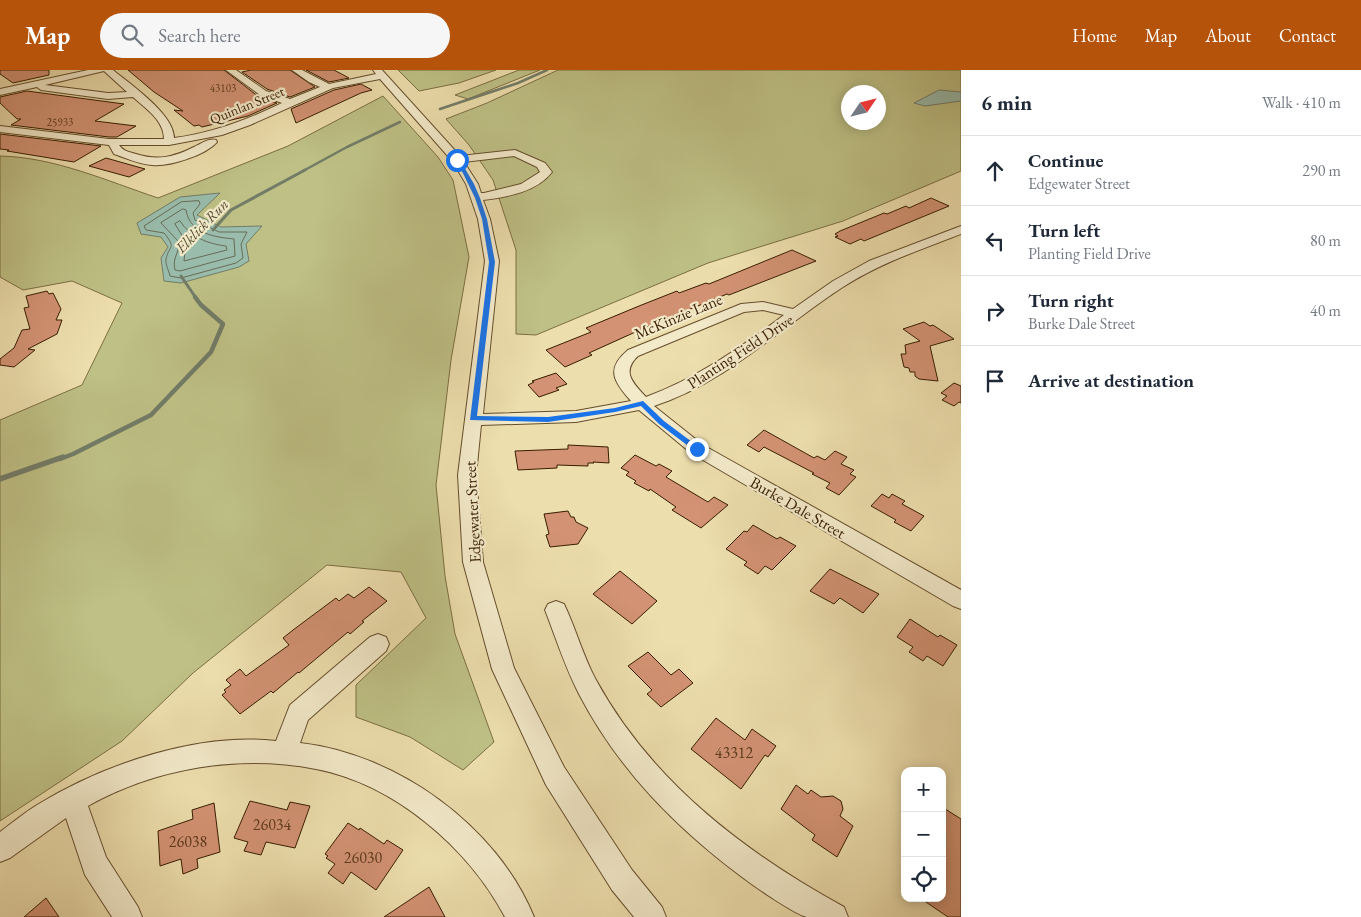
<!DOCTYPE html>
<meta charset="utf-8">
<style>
:root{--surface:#fff;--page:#f6f6f7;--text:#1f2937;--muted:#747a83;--line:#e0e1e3;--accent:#b45309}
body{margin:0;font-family:"EB Garamond",serif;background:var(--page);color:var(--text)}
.controls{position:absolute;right:15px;bottom:15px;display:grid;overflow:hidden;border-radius:10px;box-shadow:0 2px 12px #0003}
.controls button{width:45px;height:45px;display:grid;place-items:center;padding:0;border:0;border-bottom:1px solid var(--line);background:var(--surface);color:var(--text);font:25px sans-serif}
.compass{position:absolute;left:841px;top:15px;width:45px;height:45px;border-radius:50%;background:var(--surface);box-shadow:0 2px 12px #0003;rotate:55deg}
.stop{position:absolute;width:15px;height:15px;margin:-11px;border:4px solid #1a73e8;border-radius:50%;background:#fff}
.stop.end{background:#1a73e8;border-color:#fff;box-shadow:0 1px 5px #0008}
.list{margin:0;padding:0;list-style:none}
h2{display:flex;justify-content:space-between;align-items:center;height:65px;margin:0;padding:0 20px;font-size:21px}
h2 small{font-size:16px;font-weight:400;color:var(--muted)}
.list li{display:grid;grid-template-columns:32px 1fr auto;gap:15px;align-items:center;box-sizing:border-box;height:70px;padding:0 20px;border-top:1px solid var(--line)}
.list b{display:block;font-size:19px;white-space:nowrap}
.list p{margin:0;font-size:16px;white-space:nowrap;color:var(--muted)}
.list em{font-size:16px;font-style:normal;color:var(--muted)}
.icon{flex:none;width:28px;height:28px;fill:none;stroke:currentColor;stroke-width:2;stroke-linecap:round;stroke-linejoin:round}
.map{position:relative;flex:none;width:961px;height:847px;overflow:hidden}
header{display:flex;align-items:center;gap:30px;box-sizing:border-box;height:70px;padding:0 25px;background:var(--accent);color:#fff}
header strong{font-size:24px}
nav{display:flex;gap:28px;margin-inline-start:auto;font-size:18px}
.search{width:350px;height:45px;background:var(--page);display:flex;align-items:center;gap:12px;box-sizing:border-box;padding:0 18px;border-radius:28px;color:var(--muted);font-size:19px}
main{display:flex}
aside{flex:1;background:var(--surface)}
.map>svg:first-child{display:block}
.green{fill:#bec085;stroke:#7b6e42;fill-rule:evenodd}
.water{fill:#99bcac;stroke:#727c67}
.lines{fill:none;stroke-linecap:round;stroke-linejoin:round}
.shore{stroke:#686c56;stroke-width:1}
.stream-far3{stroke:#727c67;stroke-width:2.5}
.stream-far2{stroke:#727c67;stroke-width:3}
.stream-far1{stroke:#727c67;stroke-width:4.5}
.stream{stroke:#727c67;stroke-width:5.5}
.building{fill:#d29273;stroke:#381d00}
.minor-casing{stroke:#654d2b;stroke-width:2}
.minor{fill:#f3eaca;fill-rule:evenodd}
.route{fill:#1a73e8}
.labels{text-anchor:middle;stroke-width:4.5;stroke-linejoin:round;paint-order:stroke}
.far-number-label{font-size:11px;fill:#5e3a1d}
.far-street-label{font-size:14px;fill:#381d00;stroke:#f3eaca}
.far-water-label{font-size:15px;font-style:italic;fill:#554d34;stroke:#f3eaca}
.street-label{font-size:16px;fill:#381d00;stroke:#f3eaca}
.near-number-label{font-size:16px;fill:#5e3a1d}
</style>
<header>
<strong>Map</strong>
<div class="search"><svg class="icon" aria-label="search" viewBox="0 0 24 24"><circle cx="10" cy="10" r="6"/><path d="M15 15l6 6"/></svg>Search here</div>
<nav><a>Home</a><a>Map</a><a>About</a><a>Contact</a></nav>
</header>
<main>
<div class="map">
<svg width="961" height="847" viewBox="0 0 961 847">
<rect width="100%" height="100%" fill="#eddead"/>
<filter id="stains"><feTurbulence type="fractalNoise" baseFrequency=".004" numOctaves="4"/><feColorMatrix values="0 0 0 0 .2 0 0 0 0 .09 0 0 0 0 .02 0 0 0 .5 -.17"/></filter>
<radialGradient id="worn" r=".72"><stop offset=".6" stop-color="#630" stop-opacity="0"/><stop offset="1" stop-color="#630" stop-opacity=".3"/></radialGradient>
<g class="green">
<polygon points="398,0 496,0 459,13 419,21"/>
<polygon points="519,0 540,0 468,29 455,25"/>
<path d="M558,0H961V101L843,151L708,193L536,265L516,264V180L493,110L469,75L446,49L487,33ZM848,22H878V52H848Z"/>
<path d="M383,26L438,87L453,110L469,187L451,290L436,415L445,506L455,564L494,672L463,700L410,667L356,647V615L426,548L401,502L327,495L193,603L122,671L0,751V350L82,315L122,233L72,211L23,220L0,207V86C54,87 107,111 158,128L288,76Z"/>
</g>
<g class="water">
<polygon points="939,20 961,22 961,31 925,36 914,33"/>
<polygon points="220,123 197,145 221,157 262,156 246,174 249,191 239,197 181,213 164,211 161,188 168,177 161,167 141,164 137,153 180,127"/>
</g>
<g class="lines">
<g class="shore">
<path d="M199,131L200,134L193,143L195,150L219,162H247L241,174L243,188L236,193L181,208L170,206C169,201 165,194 166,189C169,175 177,179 164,163L146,160L144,156L181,132Z"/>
<path d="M183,139L186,140C190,164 215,167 234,169L235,186L180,201L175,200C172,188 179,184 179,172L161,153Z"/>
<path d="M180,151C190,167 208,174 226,176L227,180L184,191L186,172L175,154Z"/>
</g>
<g class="stream-far3">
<polyline points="440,39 518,13 547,0"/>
<polyline points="303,101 347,77 400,52"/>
</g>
<g class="stream-far2">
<polyline points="213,160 231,140 305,100"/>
<polyline points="181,206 196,228"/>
</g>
<polyline class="stream-far1" points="60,389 73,384 151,345 211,282 223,254 201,235 195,227"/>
<polyline class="stream" points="0,409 63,387"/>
</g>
<g class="building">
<polygon points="0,0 49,0 49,5 13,13 0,4"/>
<polygon points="128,0 224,0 259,27 277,33 248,46 202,57 199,55 194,56 174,40 183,41 154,22"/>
<polygon points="251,0 290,0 315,17 290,27 267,19 242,2"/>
<polygon points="306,0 334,0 349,8 329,12"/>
<polygon points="361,14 372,20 361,23 296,53 291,39 334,20"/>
<polygon points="27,21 124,34 95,51 136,56 117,67 109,67 11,55 21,49 17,49 0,33 0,27"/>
<polygon points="0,64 101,76 74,92 7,81 9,80 0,79"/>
<polygon points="106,88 145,99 129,107 89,96"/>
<polygon points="931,128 949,136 864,171 861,169 850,174 835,167 838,166 835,164 840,161 884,143 887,144 906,136 909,138"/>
<polygon points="792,180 816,191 729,225 727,224 642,259 589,283 592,285 565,297 546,280 591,262 586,258 639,236 677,221 679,223 706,213 709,214"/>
<polygon points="47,221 49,224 53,223 61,239 56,250 62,250 57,264 28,279 35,280 14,297 0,295 0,289 14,278 22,260 30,259 24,238 29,237 26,226"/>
<polygon points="924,252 930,256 933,255 954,269 930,276 938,311 919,309 915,306 915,302 910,302 909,298 904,297 901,284 906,284 905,275 920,271 903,259"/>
<polygon points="556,303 567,314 556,318 559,320 539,327 528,315 534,312 532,311"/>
<polygon points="954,313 961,316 961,333 959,332 954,336 942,330 947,326 941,323"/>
<polygon points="764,360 814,388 817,386 825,390 835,381 847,387 841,394 854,400 850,404 856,407 839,425 826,418 830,413 812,404 814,403 764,377 759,382 747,375"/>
<polygon points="568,375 608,377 609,393 593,392 594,393 588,393 588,396 557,395 557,398 518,400 515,381 568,379"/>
<polygon points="635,385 656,396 659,394 672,401 666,407 708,432 714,427 728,435 701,458 672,440 676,437 650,419 649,421 634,413 636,411 626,405 629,402 621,398"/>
<polygon points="882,424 889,428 892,424 905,431 902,434 924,446 911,461 894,452 896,450 871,436"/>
<polygon points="568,441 571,447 574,447 576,452 588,458 578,474 550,477 546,465 549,464 544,444"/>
<polygon points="753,455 777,469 780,467 796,476 772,500 765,496 758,504 744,495 747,492 726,479 744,461 747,462"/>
<polygon points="830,499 879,524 863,543 840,528 834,534 810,521"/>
<polygon points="620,501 657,531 632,554 593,524"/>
<polygon points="369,517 387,531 362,551 364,552 350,564 348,562 299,603 298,602 273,623 271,621 240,644 222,625 226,622 224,620 231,615 226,610 240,599 246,606 289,575 283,568 293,560 336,528 339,531 348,524 354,528"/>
<polygon points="910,549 938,567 940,565 957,575 943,596 927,586 923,591 909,582 913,577 897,567"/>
<polygon points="648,582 671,605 679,599 693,613 661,637 647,624 652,620 628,596"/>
<polygon points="716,648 745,670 752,659 776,676 768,687 765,685 741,719 691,679"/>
<polygon points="796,715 808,724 811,720 821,727 833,726 841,731 843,739 840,746 853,756 837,787 812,770 815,765 781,739"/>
<polygon points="250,731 287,740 290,732 310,736 295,778 266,772 261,785 244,781 248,772 234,768"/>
<polygon points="214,733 220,782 197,789 198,798 183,804 181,789 160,796 158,761 193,749 192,740"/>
<polygon points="942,737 961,749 961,847 948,847 920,828 942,828"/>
<polygon points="348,753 359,760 360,758 384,774 387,770 403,780 376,820 351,802 343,814 328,803 335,794 326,788 328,786 325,784"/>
<polygon points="429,817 445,847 384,847"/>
<polygon points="46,828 59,847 24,847"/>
</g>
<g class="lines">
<defs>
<g id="minor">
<path d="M88,0H113C131,15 174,44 174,68C213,63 247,50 282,33L260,25L226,0H236L266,21L290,29L320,17L309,12L292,0H302L329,14L376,4L373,0H382L460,86L515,80L545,93L552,102C537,122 507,127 483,130L490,149L499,191L483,344L576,341L631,331C614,312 605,299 628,280L741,234L763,232L793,239L833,211L869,191L961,156V164C920,180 880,193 843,217C781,257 727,312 654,336L703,375L961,520V539L953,536L691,383L639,340L576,352L481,355L476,405L483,492L514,598L564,697L632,800L662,837L666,847H634L612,820L546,715L492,599L463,492L458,405L485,191L478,149L466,114L453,92L380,9L333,18L250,55L222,65L169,75H119C123,81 129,82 136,84C158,91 174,87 194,77C201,74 208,68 216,70L217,72C206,85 169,97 152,95C139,94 126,88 114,84L109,75L0,62V56L109,69H164C164,50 146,39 133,27L108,29L41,20L37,17L0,25V19ZM104,1L127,22L108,23L45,15ZM514,86L537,97L540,102L521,114L484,123H481L478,114L464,92ZM763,240L784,245C740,278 697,308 646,327C633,313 621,302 638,286L744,242Z"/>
<path d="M556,531L564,534C576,559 583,586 596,610C652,712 744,782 844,837L848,847C835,847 819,847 807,847C794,844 754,816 742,807C675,757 618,699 579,624C565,597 556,568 545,540L548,534Z"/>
<path d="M378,564L386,567L389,574L386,581L308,650L300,673C397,684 497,756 534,847H505C468,777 394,714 316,699C239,684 156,698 88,736L106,787L138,837L142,847H112L85,805L66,748L10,788L0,792V762C12,753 24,743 37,735C104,694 198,662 276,671L290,635L370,567Z"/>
</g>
</defs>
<use href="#minor" class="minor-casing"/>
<use href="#minor" class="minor"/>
</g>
<polygon class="route" points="456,89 460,90 474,114 480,128 487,149 495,192 477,346 548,347 615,338 643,331 664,351 700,378 700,381 695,381 659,354 641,336 615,342 548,352 470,350 489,192 482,149 475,128"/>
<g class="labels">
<g class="far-number-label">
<text x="223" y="22">43103</text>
<text x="60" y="56">25933</text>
</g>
<g class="far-street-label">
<text transform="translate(247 35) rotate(-22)" y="5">Quinlan Street</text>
</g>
<g class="far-water-label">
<text transform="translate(202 156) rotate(-46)" y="5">Elklick Run</text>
</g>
<g class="street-label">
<text transform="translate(678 246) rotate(-23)" y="6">McKinzie Lane</text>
<text transform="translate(740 281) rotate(-33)" y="6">Planting Field Drive</text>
<text transform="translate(798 437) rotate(30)" y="6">Burke Dale Street</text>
<text transform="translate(472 442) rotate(-93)" y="6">Edgewater Street</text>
</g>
<g class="near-number-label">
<text x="734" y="688">43312</text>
<text x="272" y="760">26034</text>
<text x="188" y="777">26038</text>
<text x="363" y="793">26030</text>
</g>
</g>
<rect width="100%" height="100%" filter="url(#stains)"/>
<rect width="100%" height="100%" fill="url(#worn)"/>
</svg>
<div class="controls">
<button>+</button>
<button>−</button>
<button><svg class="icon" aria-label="locate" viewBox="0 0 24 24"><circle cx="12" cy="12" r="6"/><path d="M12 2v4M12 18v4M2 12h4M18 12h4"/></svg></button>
</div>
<svg class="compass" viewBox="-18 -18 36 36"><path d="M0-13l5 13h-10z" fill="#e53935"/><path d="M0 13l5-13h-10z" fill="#747a83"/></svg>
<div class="stop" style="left:457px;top:90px"></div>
<div class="stop end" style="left:697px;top:379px"></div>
</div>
<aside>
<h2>6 min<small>Walk · 410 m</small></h2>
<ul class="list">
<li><svg class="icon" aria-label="ahead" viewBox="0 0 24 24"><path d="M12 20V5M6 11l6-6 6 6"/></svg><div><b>Continue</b><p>Edgewater Street</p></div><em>290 m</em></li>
<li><svg class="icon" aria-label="left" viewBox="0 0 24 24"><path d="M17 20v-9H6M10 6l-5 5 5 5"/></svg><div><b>Turn left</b><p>Planting Field Drive</p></div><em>80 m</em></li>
<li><svg class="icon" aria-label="right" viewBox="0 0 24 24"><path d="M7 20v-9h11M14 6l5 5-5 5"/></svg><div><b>Turn right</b><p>Burke Dale Street</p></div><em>40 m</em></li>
<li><svg class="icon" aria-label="arrive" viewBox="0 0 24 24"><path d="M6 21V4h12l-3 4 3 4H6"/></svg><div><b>Arrive at destination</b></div></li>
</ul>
</aside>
</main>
